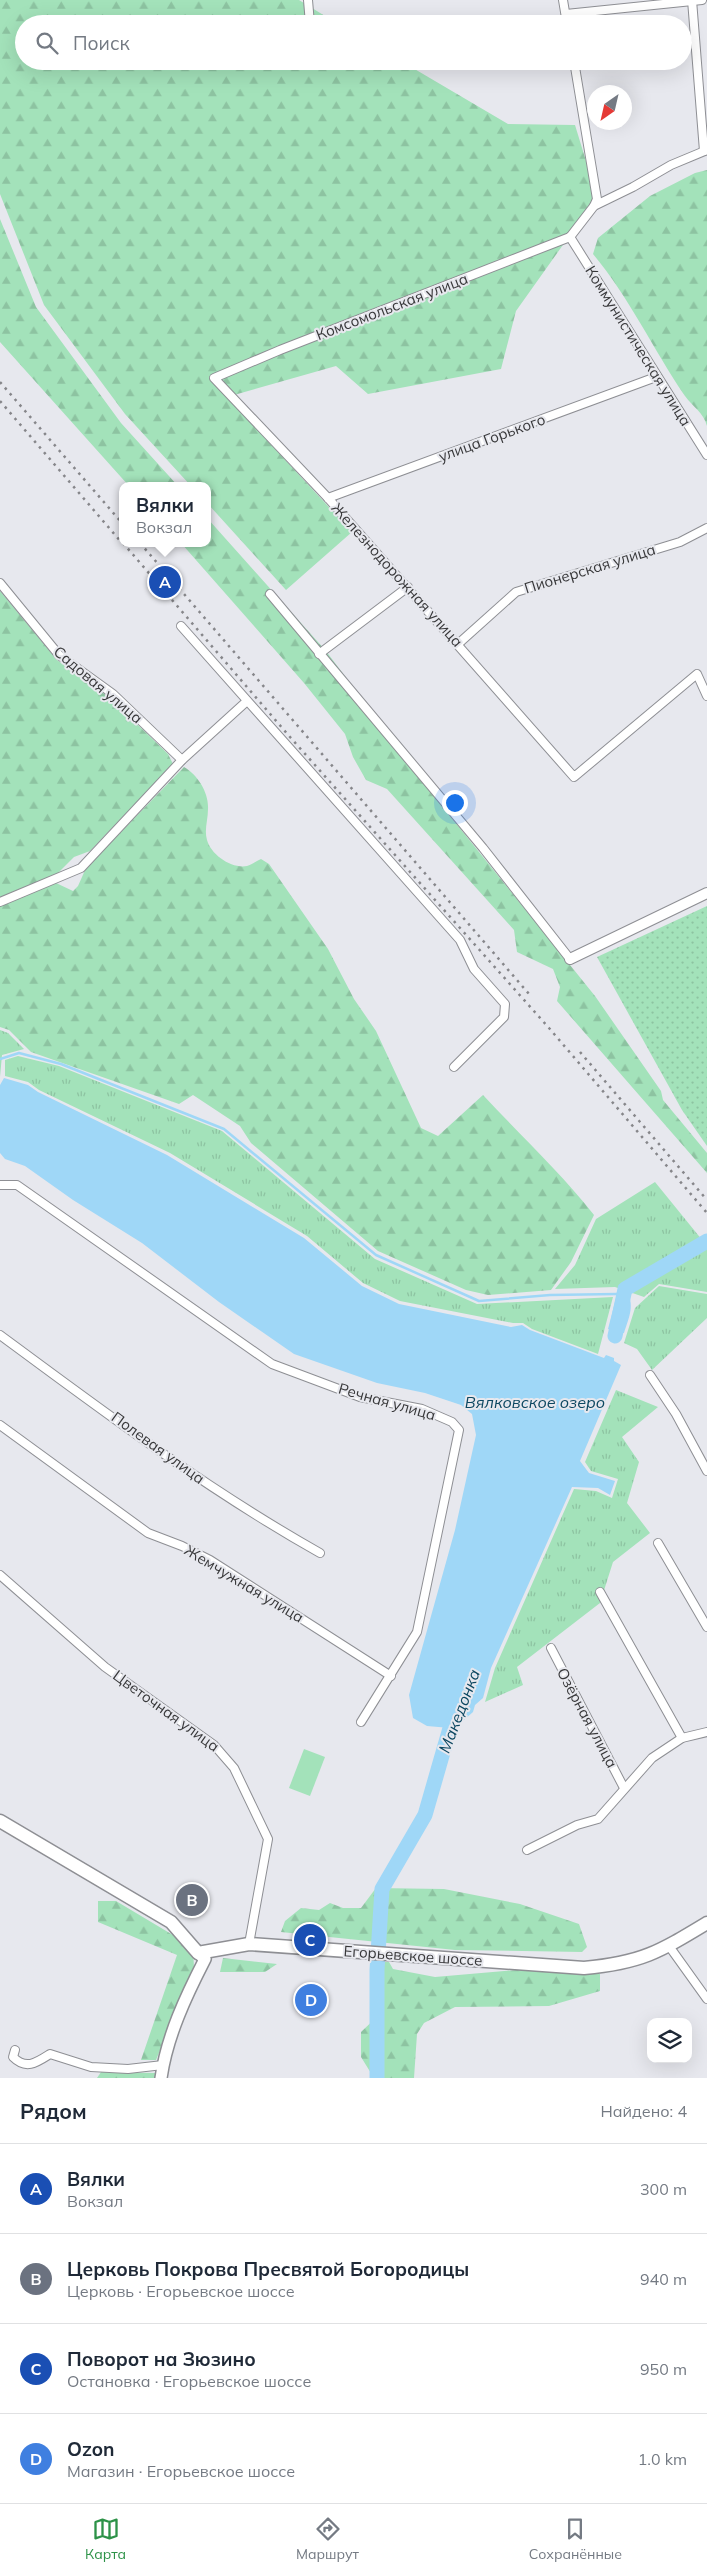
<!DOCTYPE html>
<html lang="ru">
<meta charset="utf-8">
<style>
:root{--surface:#fff;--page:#f2f2f3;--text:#1f2937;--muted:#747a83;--line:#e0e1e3;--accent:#2d9248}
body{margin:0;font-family:Mulish,sans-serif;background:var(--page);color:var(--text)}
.controls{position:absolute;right:15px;bottom:15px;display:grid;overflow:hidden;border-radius:10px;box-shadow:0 5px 20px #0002}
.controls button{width:45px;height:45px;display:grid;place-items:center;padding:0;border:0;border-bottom:1px solid var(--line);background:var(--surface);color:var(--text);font:25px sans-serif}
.compass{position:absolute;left:587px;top:85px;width:45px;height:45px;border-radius:50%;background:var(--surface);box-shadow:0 5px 20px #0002;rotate:214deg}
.you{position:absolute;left:454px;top:802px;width:18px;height:18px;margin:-12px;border:4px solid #fff;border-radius:50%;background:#1a73e8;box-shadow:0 0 0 8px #1a73e833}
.badge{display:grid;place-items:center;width:32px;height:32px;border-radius:50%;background:var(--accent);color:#fff;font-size:16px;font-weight:700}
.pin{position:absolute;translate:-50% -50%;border:2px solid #fff;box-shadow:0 1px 5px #0006}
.popup{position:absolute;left:119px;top:482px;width:92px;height:65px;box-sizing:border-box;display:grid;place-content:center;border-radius:10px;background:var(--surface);filter:drop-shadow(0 1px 4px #0005);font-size:16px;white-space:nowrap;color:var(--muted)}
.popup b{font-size:19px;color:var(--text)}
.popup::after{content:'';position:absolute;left:50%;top:100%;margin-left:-10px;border:10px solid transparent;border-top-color:var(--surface)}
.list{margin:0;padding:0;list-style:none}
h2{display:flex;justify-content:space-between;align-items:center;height:65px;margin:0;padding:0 20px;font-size:21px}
h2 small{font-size:16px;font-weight:400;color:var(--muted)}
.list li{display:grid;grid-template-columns:32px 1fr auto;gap:15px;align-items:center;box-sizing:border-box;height:90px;padding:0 20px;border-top:1px solid var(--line)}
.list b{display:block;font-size:19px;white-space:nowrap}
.list p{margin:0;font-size:16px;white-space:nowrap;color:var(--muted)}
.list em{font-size:16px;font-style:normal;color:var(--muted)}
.icon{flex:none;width:28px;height:28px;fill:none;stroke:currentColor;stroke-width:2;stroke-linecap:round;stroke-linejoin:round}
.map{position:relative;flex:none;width:707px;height:2078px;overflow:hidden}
.search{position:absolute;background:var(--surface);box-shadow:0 5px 20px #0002;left:15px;right:15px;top:15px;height:55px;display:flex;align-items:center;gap:12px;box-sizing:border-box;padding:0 18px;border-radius:28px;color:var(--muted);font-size:19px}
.sheet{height:425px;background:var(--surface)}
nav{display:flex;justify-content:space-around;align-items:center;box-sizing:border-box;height:70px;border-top:1px solid var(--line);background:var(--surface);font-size:14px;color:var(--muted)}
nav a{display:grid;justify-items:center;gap:2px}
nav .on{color:var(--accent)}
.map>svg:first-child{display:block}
.grass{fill:url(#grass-tufts)}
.forest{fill:url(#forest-firs)}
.garden{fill:url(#garden-dots)}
.pitch{fill:#a3e2ba}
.water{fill:#9fd7f7}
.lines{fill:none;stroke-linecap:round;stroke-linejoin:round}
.stream{stroke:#9fd7f7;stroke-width:2.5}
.river{stroke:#9fd7f7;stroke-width:15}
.minor-casing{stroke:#8e8f94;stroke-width:10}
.tertiary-casing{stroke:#8e8f94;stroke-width:12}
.secondary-casing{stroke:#8e8f94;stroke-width:14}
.primary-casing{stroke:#8e8f94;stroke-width:15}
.minor{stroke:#fff;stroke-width:8}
.tertiary{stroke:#fff;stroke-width:10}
.secondary{stroke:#fff;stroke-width:11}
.primary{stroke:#fff;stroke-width:12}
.rail{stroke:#86868a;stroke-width:2.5;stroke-dasharray:2.5 5;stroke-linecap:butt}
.labels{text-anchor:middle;stroke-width:4;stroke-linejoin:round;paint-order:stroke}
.street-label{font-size:15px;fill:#38383a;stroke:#e7e8ee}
.water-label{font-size:16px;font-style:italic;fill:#0c4761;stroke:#e7e8ee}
</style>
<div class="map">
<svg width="707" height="2078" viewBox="0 0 707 2078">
<defs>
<pattern id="grass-tufts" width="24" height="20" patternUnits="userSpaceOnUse" patternTransform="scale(1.25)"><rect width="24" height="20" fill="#a3e2ba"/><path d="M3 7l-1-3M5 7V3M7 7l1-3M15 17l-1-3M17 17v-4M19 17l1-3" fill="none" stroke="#8dc3a1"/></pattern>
<pattern id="forest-firs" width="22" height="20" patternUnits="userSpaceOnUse" patternTransform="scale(1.25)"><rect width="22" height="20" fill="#a3e2ba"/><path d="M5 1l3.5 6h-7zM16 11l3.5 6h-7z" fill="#8dc3a1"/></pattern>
<pattern id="garden-dots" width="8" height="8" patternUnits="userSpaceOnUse" patternTransform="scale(1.25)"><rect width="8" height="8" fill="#a3e2ba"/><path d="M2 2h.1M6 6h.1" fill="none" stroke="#8dc3a1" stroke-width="1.8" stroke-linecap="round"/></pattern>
</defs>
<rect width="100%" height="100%" fill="#e7e8ee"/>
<g class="grass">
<polygon points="0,1030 8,1033 24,1049 2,1055 0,1077"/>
<polygon points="18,1056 59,1066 222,1131 375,1259 477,1304 613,1297 598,1354 532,1329 523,1323 513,1323 400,1301 363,1283 307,1236 170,1153 39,1090 28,1082 5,1076 5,1060"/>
<polygon points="655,1182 707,1246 707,1292 659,1284 644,1297 615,1287 555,1289 575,1265 596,1219"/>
<polygon points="659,1286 707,1294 707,1318 652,1370 637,1349 624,1343 635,1308"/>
<polygon points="616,1390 658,1407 622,1437 639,1462 627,1503 650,1533 613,1562 600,1603 517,1667 523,1685 485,1702 495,1668 574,1489 596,1491 612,1498 618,1479 591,1471 585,1462"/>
</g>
<g class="forest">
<polygon points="0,0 299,0 338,24 24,24 24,61 401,61 508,124 575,125 597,197 516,311 501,369 368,394 336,366 227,397 352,532 286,590 208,504 208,486 191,486 125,414 44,305 0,194"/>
<path d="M707,170V426C704,413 693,407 685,396C653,349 629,297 593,254L598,238L650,196L695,173Z"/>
<polygon points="0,219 36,307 121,423 178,486 129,486 0,342"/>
<polygon points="208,519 326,651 450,816 595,996 661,1091 663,1100 707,1153 707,1173 557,1001 560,987 553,969 517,952 514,930 387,789 366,780 353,757 345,734 304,683 181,543 208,543"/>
<polygon points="0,591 57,660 110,698 168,754 173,764 90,851 74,857 57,874 0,898"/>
<path d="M184,767C198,775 209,793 208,809C208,820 204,830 207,840C211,855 232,869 247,866C251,865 256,861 261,859L269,864L328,949L354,999L376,1031L421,1128L438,1136L483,1095C520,1135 560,1172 594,1215L571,1262L551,1290L488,1295L466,1290L378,1251L251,1143L240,1126L193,1095L179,1104L31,1052L9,1030L0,1027V906L56,883L73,891L78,886L86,868Z"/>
<polygon points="376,1888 444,1889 520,1904 579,1924 587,1947 582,1952 455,1950 281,1932 285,1921 301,1908 319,1910 330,1903 343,1908 361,1908"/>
<polygon points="98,1901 116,1901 193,1947 194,1968 156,2060 141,2060 177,1955 98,1922"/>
<polygon points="223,1958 277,1964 265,1972 220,1972"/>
<polygon points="383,1962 389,1962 393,1969 435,1977 517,1970 600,1974 600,1991 549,2006 455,2007 424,2023 417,2034 414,2078 374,2078 361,2057 361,2032 383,2011"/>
<polygon points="101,2072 156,2073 155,2078 97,2078"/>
</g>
<polygon class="garden" points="707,906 707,1146 682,1110 597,957"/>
<polygon class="pitch" points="304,1749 325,1757 310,1796 289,1788"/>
<g class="water">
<polygon points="4,1078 28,1085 38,1092 167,1155 304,1238 362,1286 399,1304 511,1327 522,1325 530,1330 604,1358 606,1355 614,1358 614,1361 621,1365 580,1461 589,1473 615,1481 610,1495 598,1488 572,1487 491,1668 483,1698 475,1705 473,1712 464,1720 450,1728 427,1726 413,1718 409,1695 455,1530 476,1435 472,1414 461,1405 425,1393 377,1383 294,1354 219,1302 142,1243 73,1200 25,1166 5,1159 0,1153 0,1085"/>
<path d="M625,1289C636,1304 629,1317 624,1333H620L619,1337L611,1335L612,1330L608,1329L617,1294Z"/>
</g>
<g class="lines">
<polyline class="stream" points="0,1059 19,1053 61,1064 224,1129 376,1255 479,1301 550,1295 617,1294"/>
<g class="river">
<polyline points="615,1336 625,1289 707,1241"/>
<polyline points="377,2078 377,1970 382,1889 425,1815 450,1728 458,1709"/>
</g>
<defs>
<g id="minor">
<polyline points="308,0 310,24"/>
<polyline points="563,0 567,24"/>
<polyline points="692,0 704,151"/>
<polyline points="566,14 702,0"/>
<polyline points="574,61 597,199 594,206"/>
<polyline points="570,237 280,350 214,378 328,498 574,777 697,674 707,696"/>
<polyline points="570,237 707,455"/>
<polyline points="570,237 594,206 633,187 671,165 707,150"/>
<polyline points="328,498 656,377"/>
<polyline points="0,583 59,655 113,694 182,760"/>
<polyline points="270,594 483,848 570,959"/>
<polyline points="181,626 460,940 474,969 505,1004 504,1017 454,1067"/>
<polyline points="458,644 516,592 680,542 707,528"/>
<polyline points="319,654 408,587"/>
<polyline points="0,902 81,868 182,760 247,701"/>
<polyline points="0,1185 17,1185 272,1364 360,1397 422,1409 452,1422 459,1430 417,1632 361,1722"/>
<path d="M0,1335C104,1412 208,1490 320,1553"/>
<polyline points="650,1375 676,1414 707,1471"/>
<polyline points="0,1425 148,1533 182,1546 210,1560 391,1676"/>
<polyline points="658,1543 707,1627"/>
<polyline points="0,1575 105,1667 214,1745 234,1768 268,1839 249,1944"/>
<polyline points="600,1592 682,1738"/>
<polyline points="551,1648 624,1788"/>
<polyline points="527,1850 577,1825 598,1819 652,1758 682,1738 707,1732"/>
<polyline points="669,1946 707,1999"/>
<path d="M15,2050L13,2057C26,2070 36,2063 50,2054L91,2067L128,2069L163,2065"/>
</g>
<polyline id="tertiary" points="570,959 707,893"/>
<path id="secondary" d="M161,2078C167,2036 186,1996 205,1959L198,1953"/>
<path id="primary" d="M0,1821L171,1922L198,1953L249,1944L584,1968C641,1963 659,1952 707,1923"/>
</defs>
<use href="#minor" class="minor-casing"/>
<use href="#tertiary" class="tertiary-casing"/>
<use href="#secondary" class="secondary-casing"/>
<use href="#primary" class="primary-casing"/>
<use href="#minor" class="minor"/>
<use href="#tertiary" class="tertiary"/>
<use href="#secondary" class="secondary"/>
<use href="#primary" class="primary"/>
<g class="rail">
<polyline points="0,382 122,523"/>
<polyline points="0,401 122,543"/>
<polyline points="123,543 290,737 549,1028 707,1213"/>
<polyline points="140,543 529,994"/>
<polyline points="580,1052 707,1200"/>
</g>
</g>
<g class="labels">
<g class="street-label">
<text transform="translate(392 307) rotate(-21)" y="5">Комсомольская улица</text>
<text transform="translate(638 346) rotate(58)" y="5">Коммунистическая улица</text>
<text transform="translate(492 438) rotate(-20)" y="5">улица Горького</text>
<text transform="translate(590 569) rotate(-17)" y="5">Пионерская улица</text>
<text transform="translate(397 575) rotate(48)" y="5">Железнодорожная улица</text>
<text transform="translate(98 685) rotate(40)" y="5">Садовая улица</text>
<text transform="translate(387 1402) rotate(16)" y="5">Речная улица</text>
<text transform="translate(158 1448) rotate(36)" y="5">Полевая улица</text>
<text transform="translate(244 1584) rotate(31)" y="5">Жемчужная улица</text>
<text transform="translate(166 1711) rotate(36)" y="5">Цветочная улица</text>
<text transform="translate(587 1718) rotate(62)" y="5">Озёрная улица</text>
<text transform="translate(413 1956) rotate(4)" y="5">Егорьевское шоссе</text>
</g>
<g class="water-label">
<text x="535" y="1408">Вялковское озеро</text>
<text transform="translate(459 1711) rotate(-69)" y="6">Македонка</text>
</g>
</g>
</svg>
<div class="controls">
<button><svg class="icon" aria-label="layers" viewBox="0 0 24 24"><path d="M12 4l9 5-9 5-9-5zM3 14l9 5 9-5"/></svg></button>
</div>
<svg class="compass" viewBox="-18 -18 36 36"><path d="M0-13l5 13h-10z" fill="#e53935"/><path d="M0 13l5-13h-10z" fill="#747a83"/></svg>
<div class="you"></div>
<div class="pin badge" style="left:165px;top:582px;background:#1a4fb4">A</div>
<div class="popup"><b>Вялки</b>Вокзал</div>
<div class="pin badge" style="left:192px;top:1900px;background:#6b7280">B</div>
<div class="pin badge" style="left:310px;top:1940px;background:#1a4fb4">C</div>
<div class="pin badge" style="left:311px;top:2000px;background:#3f7fe0">D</div>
<div class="search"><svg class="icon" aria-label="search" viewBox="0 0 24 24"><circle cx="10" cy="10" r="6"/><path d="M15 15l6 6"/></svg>Поиск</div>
</div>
<section class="sheet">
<h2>Рядом<small>Найдено: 4</small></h2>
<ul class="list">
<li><span class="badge" style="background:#1a4fb4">A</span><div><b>Вялки</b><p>Вокзал</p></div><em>300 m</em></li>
<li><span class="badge" style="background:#6b7280">B</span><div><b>Церковь Покрова Пресвятой Богородицы</b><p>Церковь · Егорьевское шоссе</p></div><em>940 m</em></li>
<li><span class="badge" style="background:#1a4fb4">C</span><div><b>Поворот на Зюзино</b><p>Остановка · Егорьевское шоссе</p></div><em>950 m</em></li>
<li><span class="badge" style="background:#3f7fe0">D</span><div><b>Ozon</b><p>Магазин · Егорьевское шоссе</p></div><em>1.0 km</em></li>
</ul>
</section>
<nav>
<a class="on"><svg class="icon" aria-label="map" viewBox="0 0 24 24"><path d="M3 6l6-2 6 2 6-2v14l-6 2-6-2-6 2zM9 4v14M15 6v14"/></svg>Карта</a>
<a><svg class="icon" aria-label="directions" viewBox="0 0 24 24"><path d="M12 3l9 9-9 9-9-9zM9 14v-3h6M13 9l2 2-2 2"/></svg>Маршрут</a>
<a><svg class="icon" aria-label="saved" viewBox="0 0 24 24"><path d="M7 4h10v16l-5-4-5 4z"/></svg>Сохранённые</a>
</nav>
